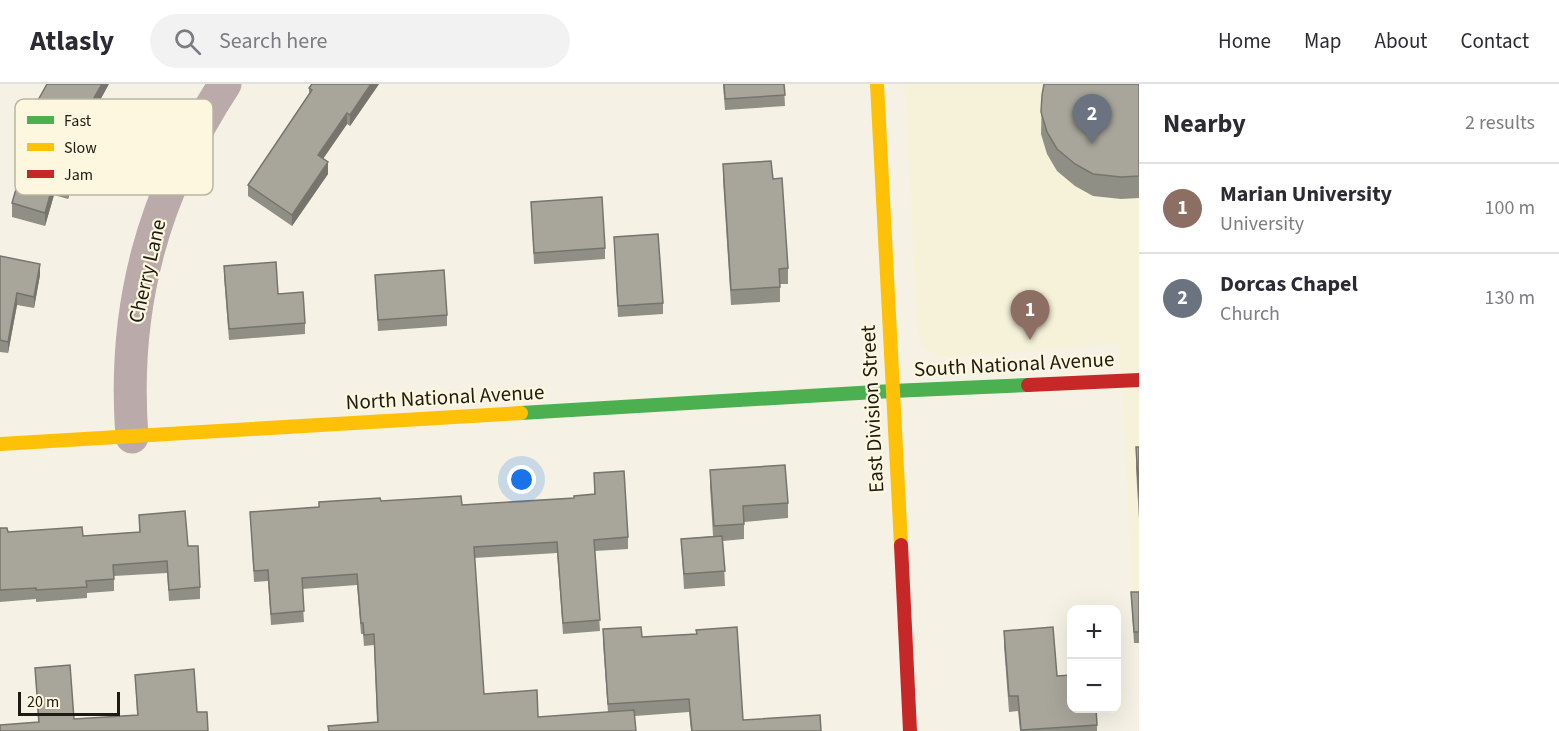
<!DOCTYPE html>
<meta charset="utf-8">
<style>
:root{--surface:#fff;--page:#f2f2f3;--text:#2b2b33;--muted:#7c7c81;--line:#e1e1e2;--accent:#111827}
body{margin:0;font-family:"Source Sans 3",sans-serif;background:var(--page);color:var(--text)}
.controls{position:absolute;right:18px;bottom:18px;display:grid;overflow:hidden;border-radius:12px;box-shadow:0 6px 24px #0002}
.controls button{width:54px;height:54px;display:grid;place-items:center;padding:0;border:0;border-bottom:2px solid var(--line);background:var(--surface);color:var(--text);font:30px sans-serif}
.scale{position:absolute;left:18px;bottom:15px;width:102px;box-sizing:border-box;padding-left:6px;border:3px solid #1d1b12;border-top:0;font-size:16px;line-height:21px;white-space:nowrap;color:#1d1b12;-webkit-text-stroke:4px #fcf7de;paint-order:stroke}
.you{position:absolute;left:522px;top:396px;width:21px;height:21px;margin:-15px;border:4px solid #fff;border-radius:50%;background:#1a73e8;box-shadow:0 0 0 9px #1a73e833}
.badge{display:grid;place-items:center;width:39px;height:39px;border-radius:50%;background:var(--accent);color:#fff;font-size:20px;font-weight:700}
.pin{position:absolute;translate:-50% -50px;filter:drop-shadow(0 2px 3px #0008)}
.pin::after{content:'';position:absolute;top:32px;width:21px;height:18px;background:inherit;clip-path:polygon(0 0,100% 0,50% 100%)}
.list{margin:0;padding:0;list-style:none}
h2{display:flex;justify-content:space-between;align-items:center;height:78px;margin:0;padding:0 24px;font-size:26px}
h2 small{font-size:20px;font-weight:400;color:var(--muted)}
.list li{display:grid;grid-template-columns:39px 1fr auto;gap:18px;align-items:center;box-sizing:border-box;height:90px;padding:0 24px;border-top:2px solid var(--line)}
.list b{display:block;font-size:22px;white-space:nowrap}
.list p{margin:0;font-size:20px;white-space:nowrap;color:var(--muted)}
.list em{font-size:20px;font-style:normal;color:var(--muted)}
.icon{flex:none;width:33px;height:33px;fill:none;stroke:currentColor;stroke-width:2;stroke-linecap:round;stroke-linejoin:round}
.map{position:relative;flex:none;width:1139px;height:647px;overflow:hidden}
header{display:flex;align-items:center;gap:36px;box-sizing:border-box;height:84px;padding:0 30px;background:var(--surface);border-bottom:2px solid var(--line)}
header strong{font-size:28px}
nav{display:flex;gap:33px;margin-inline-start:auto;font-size:21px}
.search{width:420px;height:54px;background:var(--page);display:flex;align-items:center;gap:15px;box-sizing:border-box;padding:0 21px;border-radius:33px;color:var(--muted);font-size:22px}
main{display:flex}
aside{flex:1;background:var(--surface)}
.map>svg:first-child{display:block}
.built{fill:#f6f1d9}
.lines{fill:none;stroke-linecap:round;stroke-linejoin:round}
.street{stroke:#baaaaa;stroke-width:33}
.fast{stroke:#4caf50;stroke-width:14}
.slow{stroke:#ffc107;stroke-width:14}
.jam{stroke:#c62828;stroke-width:14}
.wall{fill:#908f85}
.shaded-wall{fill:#76746c}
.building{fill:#a8a69b;stroke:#76746c;stroke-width:1.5}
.labels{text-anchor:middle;stroke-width:4.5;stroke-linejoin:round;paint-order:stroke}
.street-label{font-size:21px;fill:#1d1b12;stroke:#fcf7de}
.key{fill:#fcf7de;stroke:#b9b5a1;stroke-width:1.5}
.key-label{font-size:16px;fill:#1d1b12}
</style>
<header>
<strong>Atlasly</strong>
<div class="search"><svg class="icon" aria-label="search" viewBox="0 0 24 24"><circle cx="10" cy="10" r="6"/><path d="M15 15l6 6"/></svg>Search here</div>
<nav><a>Home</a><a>Map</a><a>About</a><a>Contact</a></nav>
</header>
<main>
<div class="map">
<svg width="1139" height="647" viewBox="0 0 1139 647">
<rect width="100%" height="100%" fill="#f5f2e5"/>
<polygon class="built" points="905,0 1139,0 1139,514 1133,514 1119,260 951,273 938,272 926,266 924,263 919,252 917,240"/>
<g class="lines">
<path class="street" d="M132,353C122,222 153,110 225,0"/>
<polyline class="fast" points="521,329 892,307 1028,301"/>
<g class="slow">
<polyline points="877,0 901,461"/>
<polyline points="0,360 521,329"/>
</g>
<g class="jam">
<polyline points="1028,301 1139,296"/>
<polyline points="901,461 910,647"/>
</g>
</g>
<g class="wall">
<polygon points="312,0 379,0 350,42 347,40 323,75 328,90 292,142 248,112 248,101 309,10 309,4"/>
<polygon points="723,0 784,0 785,22 725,26"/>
<polygon points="1139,0 1139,114 1121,115 1093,112 1075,102 1057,87 1047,70 1041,50 1042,11"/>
<polygon points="37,18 91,33 68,115 54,111 45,142 12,133 12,119 17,100 16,100 16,86 23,64 21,64 21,50"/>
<polygon points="723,80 773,95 788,184 788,200 780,200 780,218 731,221 723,96"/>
<polygon points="531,118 605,164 605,175 534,180"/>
<polygon points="614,153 663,219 663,230 618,233"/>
<polygon points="0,172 40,191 34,224 17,221 8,269 0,268"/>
<polygon points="224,182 278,210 305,239 305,250 229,256 224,193"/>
<polygon points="375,191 447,231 447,242 378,247"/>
<polygon points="1136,363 1139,363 1139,435 1136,385"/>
<polygon points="710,386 788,419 788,434 744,438 744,455 723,457 725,502 684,505 681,455 713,452 710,402"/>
<polygon points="594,389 628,453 628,465 595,467 600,547 563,550 557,469 474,474 484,610 538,633 608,628 603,559 603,545 642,553 743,636 821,647 691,647 689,628 635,632 377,638 374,561 364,562 363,550 361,550 357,501 302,505 304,538 271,541 268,497 254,498 250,428 319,423 381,417 462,421 574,414 594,410"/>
<polygon points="139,431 188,462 200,503 200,515 169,517 167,489 114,492 114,507 87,509 87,514 36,518 36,515 0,518 0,444 8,448 83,452 139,448"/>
<polygon points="1131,508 1139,508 1139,559 1134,559"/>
<polygon points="1004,547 1057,592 1097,641 1097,647 1020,647 1018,627 1009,628 1004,562"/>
<polygon points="35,584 74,635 137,631 135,591 197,628 38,638"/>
</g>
<g class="shaded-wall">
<polygon points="102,0 109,0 91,33 68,115 68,101 91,19"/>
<polygon points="371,0 379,0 350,42 350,31"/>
<polygon points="347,29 347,40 318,82 318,71"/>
<polygon points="328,78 328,90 292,142 292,131"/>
<polygon points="54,97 54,111 45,142 45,129"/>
<polygon points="40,180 40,191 34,224 34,213"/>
<polygon points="17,209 17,221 8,269 8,258"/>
</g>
<g class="building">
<polygon points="47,0 102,0 91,19 68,101 54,97 45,129 12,119 21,88 16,86 26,52 21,50 31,17 37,18"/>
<polygon points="312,0 371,0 350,31 347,29 318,71 328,78 292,131 248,101 312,6 309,4"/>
<polygon points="724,0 784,0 785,11 725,15"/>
<polygon points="1044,0 1139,0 1139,92 1121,93 1093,90 1075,80 1057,65 1047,48 1041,28 1042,11"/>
<polygon points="771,77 773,95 782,94 788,184 779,185 780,203 731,206 723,80"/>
<polygon points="602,113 605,164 534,169 531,118"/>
<polygon points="658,150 663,219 618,222 614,153"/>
<polygon points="0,172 40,180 34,213 17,209 8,258 0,256"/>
<polygon points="276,178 278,210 303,208 305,239 229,245 224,182"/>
<polygon points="444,186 447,231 378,236 375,191"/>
<polygon points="1136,363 1139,363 1139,413"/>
<polygon points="785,381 788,419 743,422 744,440 714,442 710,386"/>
<polygon points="624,387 628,453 594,456 600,536 563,539 557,458 474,463 484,610 537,606 538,633 634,626 636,647 329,647 328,642 378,638 374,550 364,551 363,539 361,539 357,490 302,494 304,527 271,530 268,486 254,487 250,428 319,423 319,418 380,414 381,417 461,412 462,421 574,414 574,412 595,410 594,389"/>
<polygon points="185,427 188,462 198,462 200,503 169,506 167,477 113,481 114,495 86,497 87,503 36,506 36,504 0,506 0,444 7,444 8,448 82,443 83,452 140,448 139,431"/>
<polygon points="722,452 725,487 684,490 681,455"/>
<polygon points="1131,508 1139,508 1139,548 1134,548"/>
<polygon points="641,543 642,553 697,550 696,546 737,543 743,636 820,631 821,647 692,647 689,615 608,620 603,545"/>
<polygon points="1053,543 1057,592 1071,591 1071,624 1096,624 1097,641 1021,646 1018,612 1009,612 1004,547"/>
<polygon points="70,581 74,635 138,631 135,591 194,585 197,628 207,628 208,647 0,647 0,641 39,638 35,584"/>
</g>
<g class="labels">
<g class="street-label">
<text transform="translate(147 187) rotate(-77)" y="7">Cherry Lane</text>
<text transform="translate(1014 280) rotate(-3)" y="7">South National Avenue</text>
<text transform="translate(445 313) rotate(-3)" y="7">North National Avenue</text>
<text transform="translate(872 325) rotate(-93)" y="7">East Division Street</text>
</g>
</g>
<rect x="15" y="15" width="198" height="96" rx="9" class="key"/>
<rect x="27" y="32" width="27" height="8" fill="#4caf50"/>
<rect x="27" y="59" width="27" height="8" fill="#ffc107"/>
<rect x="27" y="86" width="27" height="8" fill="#c62828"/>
<g class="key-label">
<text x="64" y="42">Fast</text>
<text x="64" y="69">Slow</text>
<text x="64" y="96">Jam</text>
</g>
</svg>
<div class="controls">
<button>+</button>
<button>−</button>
</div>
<div class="scale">20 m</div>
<div class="you"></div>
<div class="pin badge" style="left:1030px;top:256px;background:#8d6e63">1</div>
<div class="pin badge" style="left:1092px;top:60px;background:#6b7280">2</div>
</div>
<aside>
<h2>Nearby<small>2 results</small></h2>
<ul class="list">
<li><span class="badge" style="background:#8d6e63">1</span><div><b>Marian University</b><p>University</p></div><em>100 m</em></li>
<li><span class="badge" style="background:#6b7280">2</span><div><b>Dorcas Chapel</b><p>Church</p></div><em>130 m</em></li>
</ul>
</aside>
</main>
